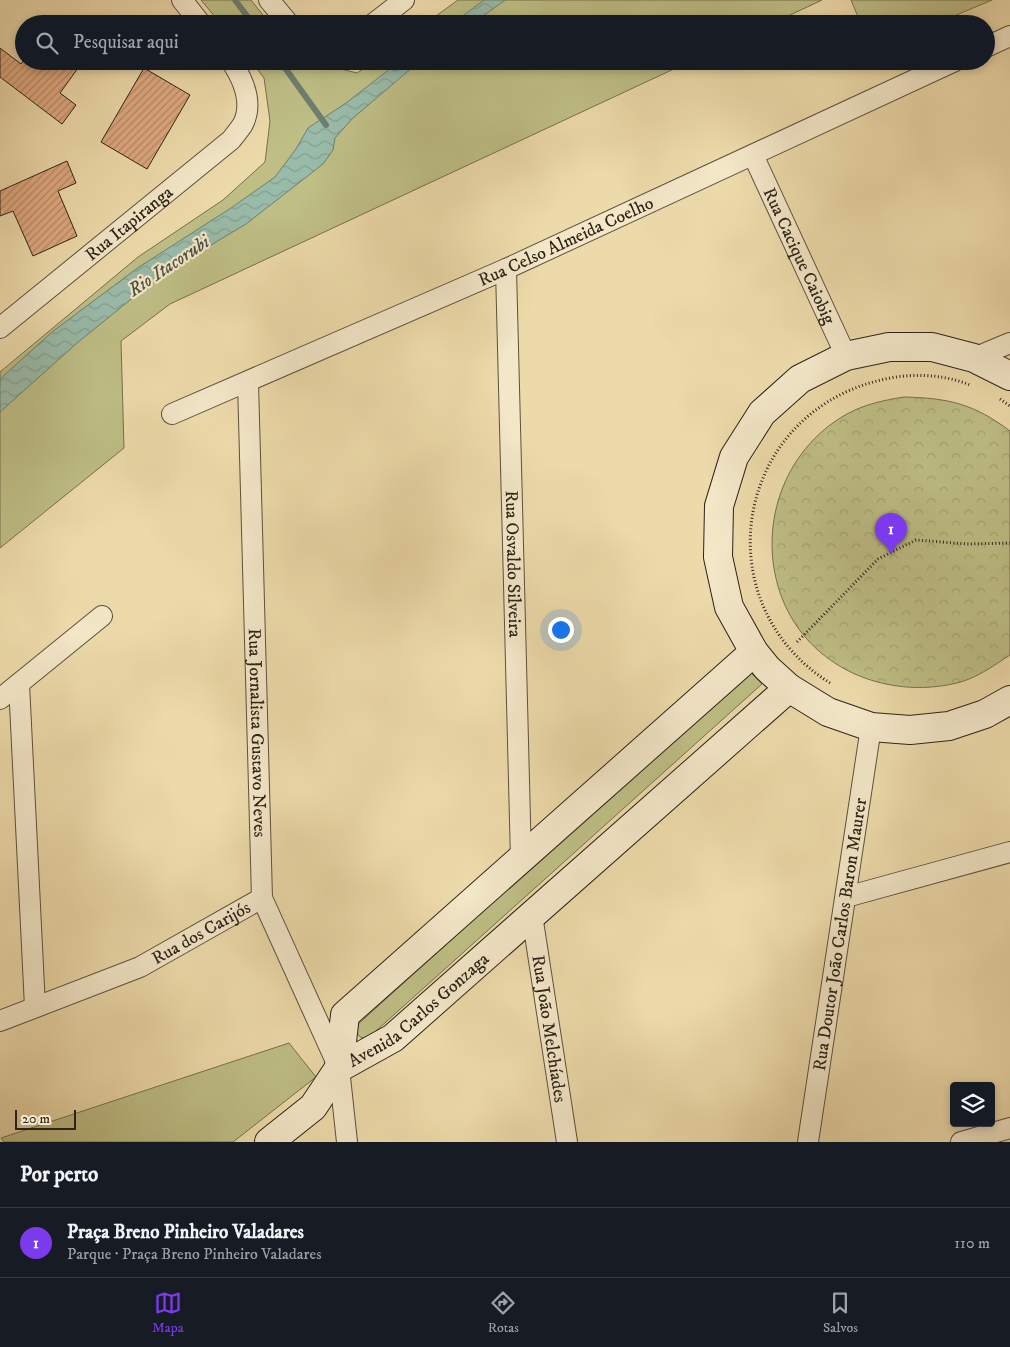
<!DOCTYPE html>
<html lang="pt">
<meta charset="utf-8">
<style>
:root{--surface:#171b24;--page:#20242c;--text:#f1f3f6;--muted:#9ea1a6;--line:#363941;--accent:#7c3aed}
body{margin:0;font-family:"IM FELL DW Pica",serif;background:var(--page);color:var(--text)}
.controls{position:absolute;right:15px;bottom:15px;display:grid;overflow:hidden;border-radius:5px;box-shadow:0 2px 8px #0003}
.controls button{width:45px;height:45px;display:grid;place-items:center;padding:0;border:0;border-bottom:1px solid var(--line);background:var(--surface);color:var(--text);font:25px sans-serif}
.scale{position:absolute;left:15px;bottom:12px;width:61px;box-sizing:border-box;padding-left:5px;border:2px solid #2d2319;border-top:0;font-size:14px;line-height:18px;white-space:nowrap;color:#2d2319;-webkit-text-stroke:4px #f3e7c8;paint-order:stroke}
.you{position:absolute;left:560px;top:629px;width:18px;height:18px;margin:-12px;border:4px solid #fff;border-radius:50%;background:#1a73e8;box-shadow:0 0 0 8px #1a73e833}
.badge{display:grid;place-items:center;width:32px;height:32px;border-radius:50%;background:var(--accent);color:#fff;font-size:16px;font-weight:700}
.pin{position:absolute;translate:-50% -41px;filter:drop-shadow(0 1px 2px #0008)}
.pin::after{content:'';position:absolute;top:26px;width:18px;height:15px;background:inherit;clip-path:polygon(0 0,100% 0,50% 100%)}
.list{margin:0;padding:0;list-style:none}
h2{display:flex;justify-content:space-between;align-items:center;height:65px;margin:0;padding:0 20px;font-size:21px}
h2 small{font-size:16px;font-weight:400;color:var(--muted)}
.list li{display:grid;grid-template-columns:32px 1fr auto;gap:15px;align-items:center;box-sizing:border-box;height:70px;padding:0 20px;border-top:1px solid var(--line)}
.list b{display:block;font-size:19px;white-space:nowrap}
.list p{margin:0;font-size:16px;white-space:nowrap;color:var(--muted)}
.list em{font-size:16px;font-style:normal;color:var(--muted)}
.icon{flex:none;width:28px;height:28px;fill:none;stroke:currentColor;stroke-width:2;stroke-linecap:round;stroke-linejoin:round}
.map{position:relative;flex:none;width:1010px;height:1142px;overflow:hidden}
.search{position:absolute;background:var(--surface);box-shadow:0 2px 8px #0003;left:15px;right:15px;top:15px;height:55px;display:flex;align-items:center;gap:12px;box-sizing:border-box;padding:0 18px;border-radius:28px;color:var(--muted);font-size:19px}
.sheet{height:135px;background:var(--surface)}
nav{display:flex;justify-content:space-around;align-items:center;box-sizing:border-box;height:70px;border-top:1px solid var(--line);background:var(--surface);font-size:14px;color:var(--muted)}
nav a{display:grid;justify-items:center;gap:2px}
nav .on{color:var(--accent)}
.map>svg:first-child{display:block}
.green{fill:#bebe85;stroke:#76704f}
.forest{fill:url(#forest-crowns);stroke:#76704f}
.water{fill:url(#water-waves);stroke:#6e7e6f}
.lines{fill:none;stroke-linecap:round;stroke-linejoin:round}
.stream{stroke:#6e7e6f;stroke-width:6}
.building{fill:url(#building-hatch);stroke:#2d2319}
.street-casing{stroke:#5d513d;stroke-width:22}
.secondary-casing{stroke:#2d2319;stroke-width:30}
.path{stroke:#2d2319;stroke-width:3;stroke-dasharray:1 2.5;stroke-linecap:butt}
.street{stroke:#f3e7c8;stroke-width:20}
.secondary{stroke:#f3e7c8;stroke-width:28}
.labels{text-anchor:middle;stroke-width:4.5;stroke-linejoin:round;paint-order:stroke}
.street-label{font-size:18px;fill:#2d2319;stroke:#f3e7c8}
.water-label{font-size:19px;font-style:italic;fill:#4d5144;stroke:#f3e7c8}
</style>
<div class="map">
<svg width="1010" height="1142" viewBox="0 0 1010 1142">
<defs>
<pattern id="forest-crowns" width="20" height="18" patternUnits="userSpaceOnUse" patternTransform="scale(1.25)"><rect width="20" height="18" fill="#bebe85"/><path d="M2 6a3 3 0 1 1 6 0M12 15a3 3 0 1 1 6 0" fill="none" stroke="#a4a372"/></pattern>
<pattern id="water-waves" width="16" height="10" patternUnits="userSpaceOnUse" patternTransform="scale(1.25)"><rect width="16" height="10" fill="#99bba9"/><path d="M0 5q4-4 8 0t8 0" fill="none" stroke="#84a091"/></pattern>
<pattern id="building-hatch" width="6" height="6" patternUnits="userSpaceOnUse" patternTransform="scale(1.25)"><rect width="6" height="6" fill="#dfa980"/><path d="M-1 1l2-2M0 6l6-6M5 7l2-2" fill="none" stroke="#b58968"/></pattern>
</defs>
<rect width="100%" height="100%" fill="#eddaaa"/>
<filter id="stains"><feTurbulence type="fractalNoise" baseFrequency=".004" numOctaves="4"/><feColorMatrix values="0 0 0 0 .2 0 0 0 0 .09 0 0 0 0 .02 0 0 0 .5 -.17"/></filter>
<radialGradient id="worn" r=".72"><stop offset=".6" stop-color="#630" stop-opacity="0"/><stop offset="1" stop-color="#630" stop-opacity=".3"/></radialGradient>
<g class="green">
<polygon points="201,0 251,0 270,24 221,24"/>
<polygon points="458,0 822,0 771,24 425,24"/>
<polygon points="851,0 992,0 935,24 861,24"/>
<polygon points="251,61 308,61 357,73 374,61 691,61 170,304 121,341 124,448 0,548 0,372 138,257 223,200 265,162 270,121 264,78"/>
<polygon points="749,671 762,684 367,1039 360,1037 356,1032 356,1026"/>
<polygon points="289,1043 316,1077 233,1142 4,1142 1,1138"/>
</g>
<path class="forest" d="M904,397C949,398 974,404 1010,431V655C993,666 977,678 957,683C886,700 809,668 782,598C756,530 782,450 847,414C865,404 885,400 904,397Z"/>
<g class="water">
<polygon points="484,0 505,0 472,24 452,24"/>
<polygon points="400,61 420,61 353,118 335,138 333,150 323,164 246,224 196,254 140,292 77,343 0,412 0,379 52,332 139,267 231,208 275,177 296,149 308,128 346,103"/>
</g>
<g class="lines">
<g class="stream">
<polyline points="235,0 253,24"/>
<polyline points="280,61 326,125"/>
</g>
</g>
<g class="building">
<polygon points="0,48 21,64 23,61 83,61 60,93 76,105 62,124 0,77"/>
<polygon points="144,68 190,95 147,169 101,142"/>
<polygon points="67,161 76,183 58,191 77,236 33,256 13,211 0,216 0,191"/>
</g>
<g class="lines">
<defs>
<g id="street">
<polyline points="182,0 201,24"/>
<polyline points="269,0 289,24"/>
<polyline points="373,24 404,0"/>
<polyline points="986,47 1010,36"/>
<path id="s1" d="M753,155L846,356"/>
<path id="s2" d="M506,269L521,860"/>
<path id="s3" d="M0,328L231,140C235,135 240,129 243,124C254,102 243,79 231,61"/>
<polyline points="974,358 1010,343"/>
<path id="s4" d="M248,382L262,898L339,1068L347,1142"/>
<path id="s5" d="M172,414L506,269L955,61"/>
<polyline points="19,684 35,1007"/>
<polyline points="0,699 102,616"/>
<polyline points="846,897 1010,852"/>
<path id="s6" d="M532,915L567,1142"/>
<path id="s7" d="M0,1021L140,967L262,898"/>
<path id="s8" d="M808,1142L871,727"/>
<polyline points="961,1142 1010,1128"/>
</g>
<g id="secondary">
<polyline points="1010,376 974,358 932,347 889,347 846,356 800,379 762,413 734,457 719,506 718,557 729,607 754,652 767,668 789,688 828,712 871,727 910,730 949,726 985,714 1010,700"/>
<polyline points="339,1068 345,1015 754,652"/>
<path id="s9" d="M269,1142L313,1107L339,1068L393,1038L789,688"/>
</g>
</defs>
<use href="#street" class="street-casing"/>
<use href="#secondary" class="secondary-casing"/>
<g class="path">
<polyline points="1000,399 1010,406"/>
<polyline points="797,642 878,559 916,540 967,544 1010,543"/>
<path d="M830,683C704,604 733,418 877,381C906,373 941,373 970,385"/>
</g>
<use href="#street" class="street"/>
<use href="#secondary" class="secondary"/>
</g>
<g class="labels">
<g class="street-label">
<text dy="6" stroke="none"><textPath href="#s3" startOffset="166">Rua Itapiranga</textPath></text>
<text dy="6" stroke="none"><textPath href="#s5" startOffset="430">Rua Celso Almeida Coelho</textPath></text>
<text dy="6" stroke="none"><textPath href="#s1" startOffset="111">Rua Cacique Caiobig</textPath></text>
<text dy="6" stroke="none"><textPath href="#s2" startOffset="295">Rua Osvaldo Silveira</textPath></text>
<text dy="6" stroke="none"><textPath href="#s4" startOffset="351">Rua Jornalista Gustavo Neves</textPath></text>
<text dy="6" stroke="none"><textPath href="#s7" startOffset="220">Rua dos Carijós</textPath></text>
<text dy="6" stroke="none"><textPath href="#s8" startOffset="210">Rua Doutor João Carlos Baron Maurer</textPath></text>
<text dy="6" stroke="none"><textPath href="#s9" startOffset="202">Avenida Carlos Gonzaga</textPath></text>
<text dy="6" stroke="none"><textPath href="#s6" startOffset="115">Rua João Melchíades</textPath></text>
</g>
<g class="water-label">
<text transform="translate(168 265) rotate(-34)" y="7">Rio Itacorubi</text>
</g>
</g>
<rect width="100%" height="100%" filter="url(#stains)"/>
<rect width="100%" height="100%" fill="url(#worn)"/>
</svg>
<div class="controls">
<button><svg class="icon" aria-label="layers" viewBox="0 0 24 24"><path d="M12 4l9 5-9 5-9-5zM3 14l9 5 9-5"/></svg></button>
</div>
<div class="scale">20 m</div>
<div class="you"></div>
<div class="pin badge" style="left:891px;top:554px">1</div>
<div class="search"><svg class="icon" aria-label="search" viewBox="0 0 24 24"><circle cx="10" cy="10" r="6"/><path d="M15 15l6 6"/></svg>Pesquisar aqui</div>
</div>
<section class="sheet">
<h2>Por perto<small></small></h2>
<ul class="list">
<li><span class="badge">1</span><div><b>Praça Breno Pinheiro Valadares</b><p>Parque · Praça Breno Pinheiro Valadares</p></div><em>110 m</em></li>
</ul>
</section>
<nav>
<a class="on"><svg class="icon" aria-label="map" viewBox="0 0 24 24"><path d="M3 6l6-2 6 2 6-2v14l-6 2-6-2-6 2zM9 4v14M15 6v14"/></svg>Mapa</a>
<a><svg class="icon" aria-label="directions" viewBox="0 0 24 24"><path d="M12 3l9 9-9 9-9-9zM9 14v-3h6M13 9l2 2-2 2"/></svg>Rotas</a>
<a><svg class="icon" aria-label="saved" viewBox="0 0 24 24"><path d="M7 4h10v16l-5-4-5 4z"/></svg>Salvos</a>
</nav>
